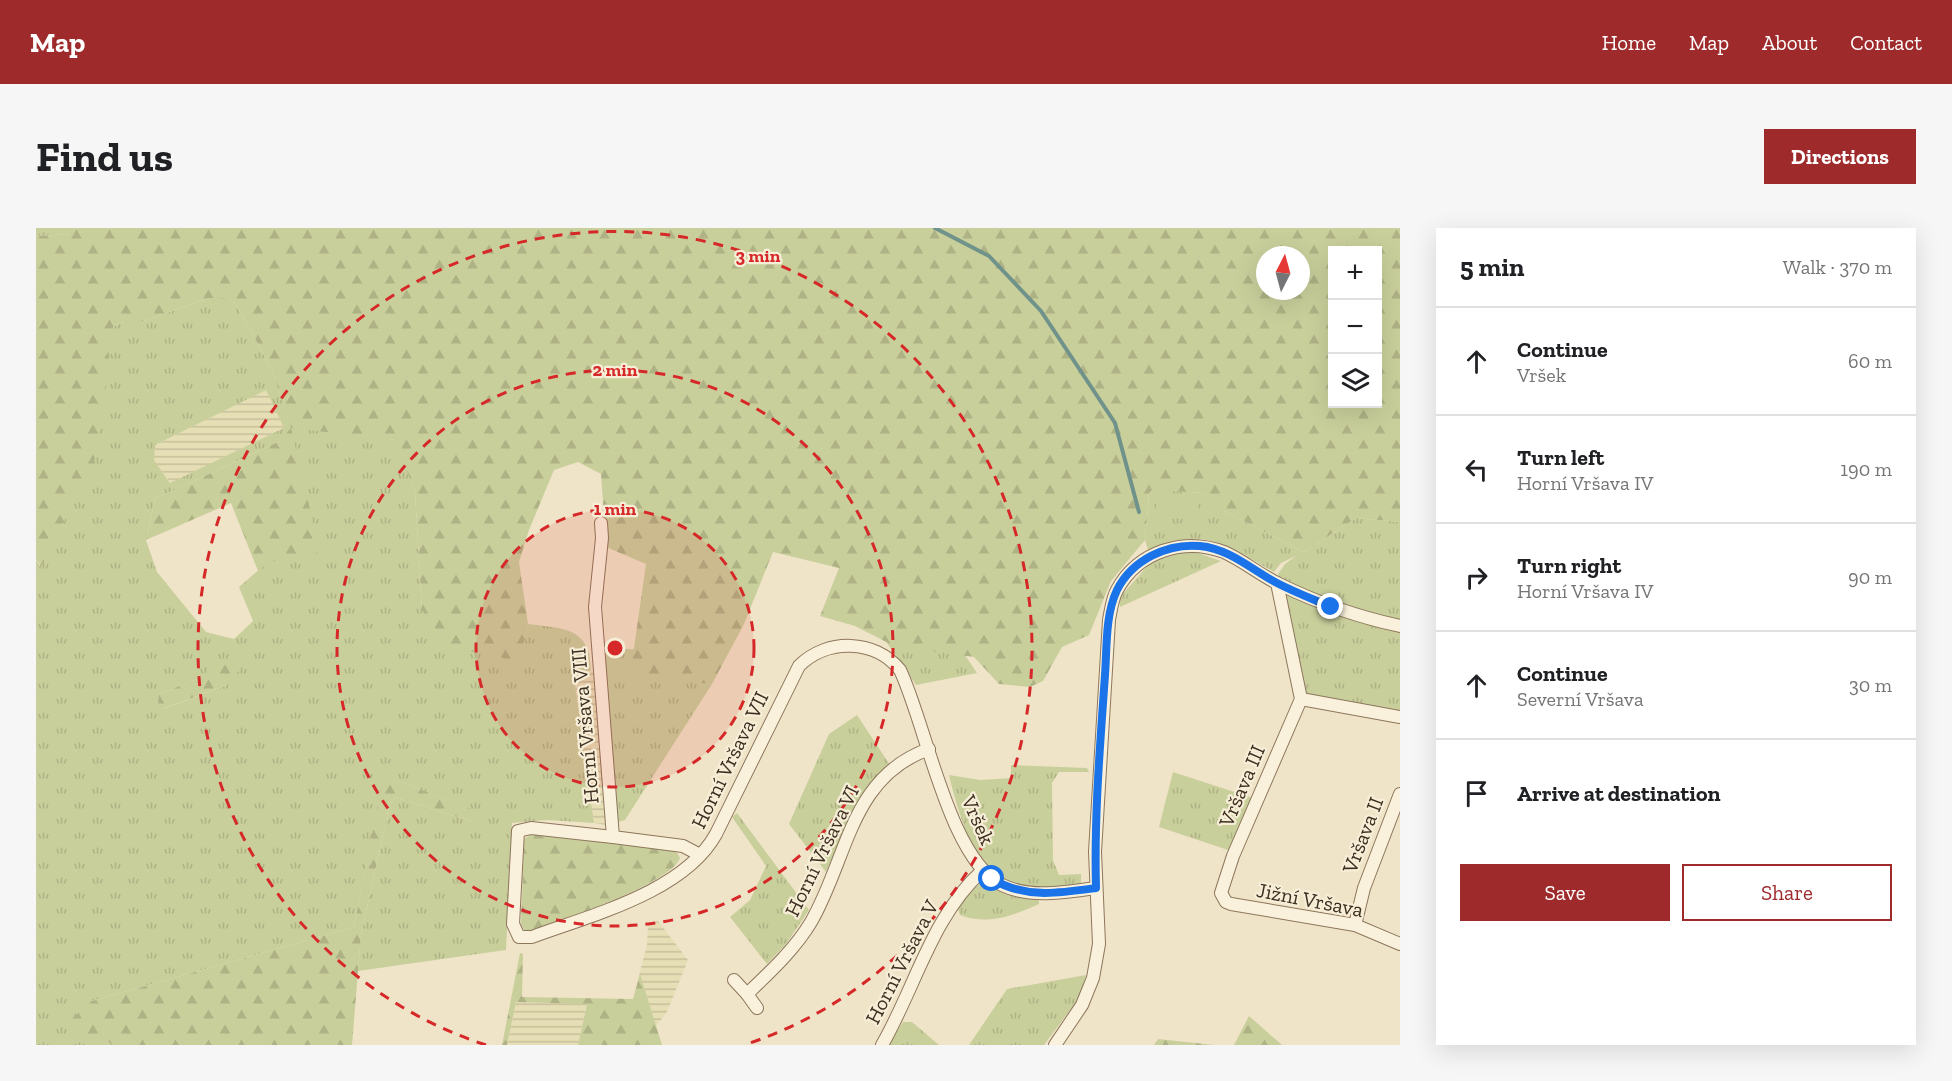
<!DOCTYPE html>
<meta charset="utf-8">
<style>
:root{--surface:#fff;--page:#f6f6f6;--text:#202124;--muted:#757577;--line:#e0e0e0;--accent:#9e2a2b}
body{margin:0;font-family:"Zilla Slab",serif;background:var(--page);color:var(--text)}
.controls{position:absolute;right:18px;top:18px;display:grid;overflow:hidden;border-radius:0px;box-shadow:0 6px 24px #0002}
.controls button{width:54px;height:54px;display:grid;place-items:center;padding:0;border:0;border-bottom:2px solid var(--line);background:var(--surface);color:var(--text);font:30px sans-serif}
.compass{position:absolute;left:1220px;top:18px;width:54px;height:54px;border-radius:50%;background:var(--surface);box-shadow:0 6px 24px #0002;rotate:6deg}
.stop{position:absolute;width:18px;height:18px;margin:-14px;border:4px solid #1a73e8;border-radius:50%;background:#fff}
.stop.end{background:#1a73e8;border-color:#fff;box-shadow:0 2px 6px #0008}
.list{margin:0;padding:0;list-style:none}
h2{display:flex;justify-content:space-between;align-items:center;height:78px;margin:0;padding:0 24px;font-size:26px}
h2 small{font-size:20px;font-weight:400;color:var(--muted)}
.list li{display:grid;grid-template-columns:39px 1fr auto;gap:18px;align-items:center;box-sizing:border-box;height:108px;padding:0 24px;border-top:2px solid var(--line)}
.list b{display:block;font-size:22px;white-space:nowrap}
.list p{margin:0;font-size:20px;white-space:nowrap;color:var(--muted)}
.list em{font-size:20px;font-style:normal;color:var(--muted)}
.actions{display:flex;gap:12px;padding:18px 24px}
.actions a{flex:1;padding:14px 0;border:2px solid var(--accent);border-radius:0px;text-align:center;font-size:21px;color:var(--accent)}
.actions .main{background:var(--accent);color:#fff}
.icon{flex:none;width:33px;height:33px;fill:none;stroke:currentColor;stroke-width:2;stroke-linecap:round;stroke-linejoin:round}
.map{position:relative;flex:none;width:1364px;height:817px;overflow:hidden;border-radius:0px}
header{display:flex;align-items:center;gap:36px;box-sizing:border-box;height:84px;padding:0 30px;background:var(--accent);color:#fff}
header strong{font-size:28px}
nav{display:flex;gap:33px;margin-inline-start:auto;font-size:21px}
.intro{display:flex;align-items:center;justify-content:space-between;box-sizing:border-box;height:144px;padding:0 36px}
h1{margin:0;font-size:42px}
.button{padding:15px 27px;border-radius:0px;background:var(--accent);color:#fff;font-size:21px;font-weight:700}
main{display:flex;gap:36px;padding:0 36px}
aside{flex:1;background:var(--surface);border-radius:0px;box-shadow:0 6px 24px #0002}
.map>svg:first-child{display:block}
.farmland{fill:url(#farmland-rules)}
.grass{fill:url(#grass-tufts);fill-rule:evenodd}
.forest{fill:url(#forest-firs);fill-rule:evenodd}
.pitch{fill:#c9cf9b}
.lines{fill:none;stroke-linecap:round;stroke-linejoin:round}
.stream{stroke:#6f938a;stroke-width:4}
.street-casing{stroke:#8d765c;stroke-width:14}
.street{stroke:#faf1dc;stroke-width:12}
.route{stroke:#1a73e8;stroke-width:8}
.ring{fill:none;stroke:#d62828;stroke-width:3;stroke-dasharray:10 8}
.labels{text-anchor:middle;stroke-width:4.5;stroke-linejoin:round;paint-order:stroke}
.street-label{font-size:21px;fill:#3d2e20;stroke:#f7eed8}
.centre{fill:#d62828;stroke:#f7eed8;stroke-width:3}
.ring-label{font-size:18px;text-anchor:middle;font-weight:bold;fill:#d62828;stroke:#f7eed8;stroke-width:4.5;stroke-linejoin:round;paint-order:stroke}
</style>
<header>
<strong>Map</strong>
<nav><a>Home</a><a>Map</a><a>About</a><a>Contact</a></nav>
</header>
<div class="intro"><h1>Find us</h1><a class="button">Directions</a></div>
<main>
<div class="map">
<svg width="1364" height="817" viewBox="0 0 1364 817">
<defs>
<pattern id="farmland-rules" width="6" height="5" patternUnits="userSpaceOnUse" patternTransform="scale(1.5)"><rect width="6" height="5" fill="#e6deb5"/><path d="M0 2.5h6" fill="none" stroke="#c6bf9b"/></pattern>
<pattern id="grass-tufts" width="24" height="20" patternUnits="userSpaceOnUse" patternTransform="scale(1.5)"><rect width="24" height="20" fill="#c9cf9b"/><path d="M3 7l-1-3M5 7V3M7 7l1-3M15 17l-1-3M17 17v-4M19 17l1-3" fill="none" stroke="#aeb285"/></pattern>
<pattern id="forest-firs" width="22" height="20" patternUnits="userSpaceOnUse" patternTransform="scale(1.5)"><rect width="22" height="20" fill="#c9cf9b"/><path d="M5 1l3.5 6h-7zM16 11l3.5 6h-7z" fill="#aeb285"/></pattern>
</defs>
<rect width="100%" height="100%" fill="#f0e4c8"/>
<g class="farmland">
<polygon points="231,161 249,200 135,255 117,232 119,217"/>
<polygon points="537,442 560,444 570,597 558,595"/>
<polygon points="622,693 652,732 631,784 620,798 604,747 597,771 611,717 612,696"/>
<polygon points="480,774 551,775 542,817 471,817"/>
</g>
<g class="grass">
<polygon points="0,0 38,0 38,6 0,8"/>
<path d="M173,70H190L200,76L236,142L255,199L360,212L379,264L386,382L481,436L492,396C528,401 554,398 555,443L537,442L558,595L511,592L476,595L470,722L322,743L325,707L353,579L359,569L440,595V583L357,551L339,594L318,699L56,773L65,805L76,817H0V331L4,339L74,133L68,103L88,94H105ZM230,162L248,200L134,255L118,232L119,217ZM244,213L232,334L203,359L217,393L198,411L170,404L121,344L110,312L119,271ZM164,450L191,457L127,481L123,466Z"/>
<path d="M1116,261L1167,265L1188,283L1268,324L1320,290L1364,294V486L1269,466L1242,346L1249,336L1260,328L1245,335L1238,344C1188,316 1169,298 1112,322L1109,312L1113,265Z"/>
<polygon points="1143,325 1162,325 1185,333 1084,379 1084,369 1115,334"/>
<polygon points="853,405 919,412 941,445 880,457 851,415"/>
<polygon points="574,420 634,423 631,448 676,456 589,592 570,597 560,444"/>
<polygon points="821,487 854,537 823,572 790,644 753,596 793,506"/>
<path d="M975,537L1051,540L1053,544H1023L1016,555L1017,632L1023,647L1045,646V658C1017,659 984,662 959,646C934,629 920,576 913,547L944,552L975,550Z"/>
<polygon points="1137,544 1217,570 1195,623 1123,599"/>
<polygon points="701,585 773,682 750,716 731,736 694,689 714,672 730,638 696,589"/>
<path d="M951,654L976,666L1003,671V676C979,687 951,698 924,687L922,681C929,668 936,657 951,654Z"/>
<polygon points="1050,747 1043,770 1008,817 933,817 971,761"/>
<polygon points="867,794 876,794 903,817 852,817"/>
</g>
<g class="forest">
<path d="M38,0H1364V294L1320,290L1268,324L1186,282L1167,265L1116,262L1113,265L1109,312L1075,353L1053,407L1026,419L1007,453L994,459L963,456L938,429L858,418L819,398L784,388L803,340L737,324L708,396L676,456L594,448L610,336L570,319L565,246L542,234L518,242L493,302L483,334L492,396L482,437L458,426L415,422L386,382L379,264L359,212L255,200L284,324L233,334L222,343L195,275L110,312L119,271L244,213L255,200L236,142L200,76L190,70H173L105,94H88L69,103L74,133L58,235L5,339L0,331V8L37,6ZM1296,22H1342V176H1296ZM1229,27H1265V63H1229Z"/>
<polygon points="193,431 205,440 191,457 126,481 122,476 123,466 164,450 182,433"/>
<polygon points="347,550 357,551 441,583 440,595 359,569 353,579 325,707 316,817 76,817 64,805 30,812 32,794 56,773 318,699"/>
<path d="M498,605L640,623L644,630C636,655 518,696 490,704L485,697L488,611Z"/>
<polygon points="484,725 487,726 486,769 597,771 604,746 626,817 542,817 551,776 480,774 471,817 466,817"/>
<polygon points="1213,788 1246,817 1198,817"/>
<polygon points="1122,811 1178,817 1118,817"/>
</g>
<polygon class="pitch" points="1123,267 1163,269 1162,290 1120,290 1120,271"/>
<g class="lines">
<polyline class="stream" points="899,0 953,28 1005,83 1079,195 1103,284"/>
<defs>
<g id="street">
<polyline points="565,295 566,310 559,379 577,609 647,618 664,627"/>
<polyline points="1241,355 1265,471 1197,628 1185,665 1190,674 1195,676 1319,697 1364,716"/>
<polyline points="1265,471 1364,489"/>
<path d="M577,609L495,600L482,603L477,696L483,709H496C555,687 648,664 680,606L763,438C791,410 839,411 864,442C890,496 913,631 966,657C995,671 1030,664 1060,660"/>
<polyline points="1319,697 1328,660 1364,566"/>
<path d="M698,752L711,766C734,744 759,721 775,694C812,630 814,549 893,521"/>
<polyline points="711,766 721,780"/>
<path d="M846,817C879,760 896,688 946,643"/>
<path d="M1019,817L1046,777L1057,750L1063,716L1059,624L1073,392C1075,382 1076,371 1081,362C1102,323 1148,309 1188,324C1208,333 1224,347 1243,356C1282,375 1322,389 1364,398"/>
</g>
</defs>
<use href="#street" class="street-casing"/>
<use href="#street" class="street"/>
</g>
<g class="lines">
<path class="route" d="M956,651C989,671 1024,665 1060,660C1058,589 1064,518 1069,447C1071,421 1069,387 1081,362C1096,332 1131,315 1164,318C1194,321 1216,342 1241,355C1258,364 1277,371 1295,379"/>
</g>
<circle cx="579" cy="420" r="139" fill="#d62828" fill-opacity=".12"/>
<g class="ring">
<circle cx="579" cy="420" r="139"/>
<circle cx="579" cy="420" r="278"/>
<path d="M450 817A417 417 0 1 1 708 817"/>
</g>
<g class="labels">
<g class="street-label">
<text transform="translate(549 498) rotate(-95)" y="7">Horní Vršava VIII</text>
<text transform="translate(694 532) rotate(-64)" y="7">Horní Vršava VII</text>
<text transform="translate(1206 558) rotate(-67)" y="7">Vršava III</text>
<text transform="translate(942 592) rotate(66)" y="7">Vršek</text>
<text transform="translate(1327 607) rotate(-69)" y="7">Vršava II</text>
<text transform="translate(786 623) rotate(-64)" y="7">Horní Vršava VI</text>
<text transform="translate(1274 672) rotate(11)" y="7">Jižní Vršava</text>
<text transform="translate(866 734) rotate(-63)" y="7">Horní Vršava V</text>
</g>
</g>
<circle cx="579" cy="420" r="9" class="centre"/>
<g class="ring-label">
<text x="722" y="34">3 min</text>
<text x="579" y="148">2 min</text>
<text x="579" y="287">1 min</text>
</g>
</svg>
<div class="controls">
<button>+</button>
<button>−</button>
<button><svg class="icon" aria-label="layers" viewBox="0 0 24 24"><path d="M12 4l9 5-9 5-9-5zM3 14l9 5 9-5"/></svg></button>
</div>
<svg class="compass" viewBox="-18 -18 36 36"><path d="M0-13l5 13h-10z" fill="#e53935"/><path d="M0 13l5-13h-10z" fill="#757577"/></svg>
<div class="stop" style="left:956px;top:651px"></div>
<div class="stop end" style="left:1295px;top:379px"></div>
</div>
<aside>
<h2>5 min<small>Walk · 370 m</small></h2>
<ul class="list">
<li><svg class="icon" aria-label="ahead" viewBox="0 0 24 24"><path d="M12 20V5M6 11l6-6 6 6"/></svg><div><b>Continue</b><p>Vršek</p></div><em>60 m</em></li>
<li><svg class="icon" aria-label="left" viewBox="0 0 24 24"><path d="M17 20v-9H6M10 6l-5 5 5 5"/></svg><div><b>Turn left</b><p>Horní Vršava IV</p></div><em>190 m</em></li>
<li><svg class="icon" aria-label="right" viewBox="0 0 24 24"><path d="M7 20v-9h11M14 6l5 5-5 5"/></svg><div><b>Turn right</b><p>Horní Vršava IV</p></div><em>90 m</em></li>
<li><svg class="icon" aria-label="ahead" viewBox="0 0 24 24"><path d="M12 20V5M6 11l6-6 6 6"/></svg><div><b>Continue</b><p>Severní Vršava</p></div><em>30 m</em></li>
<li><svg class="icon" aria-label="arrive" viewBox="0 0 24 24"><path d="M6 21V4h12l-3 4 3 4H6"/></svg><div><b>Arrive at destination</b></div></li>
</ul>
<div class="actions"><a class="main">Save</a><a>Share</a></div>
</aside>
</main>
